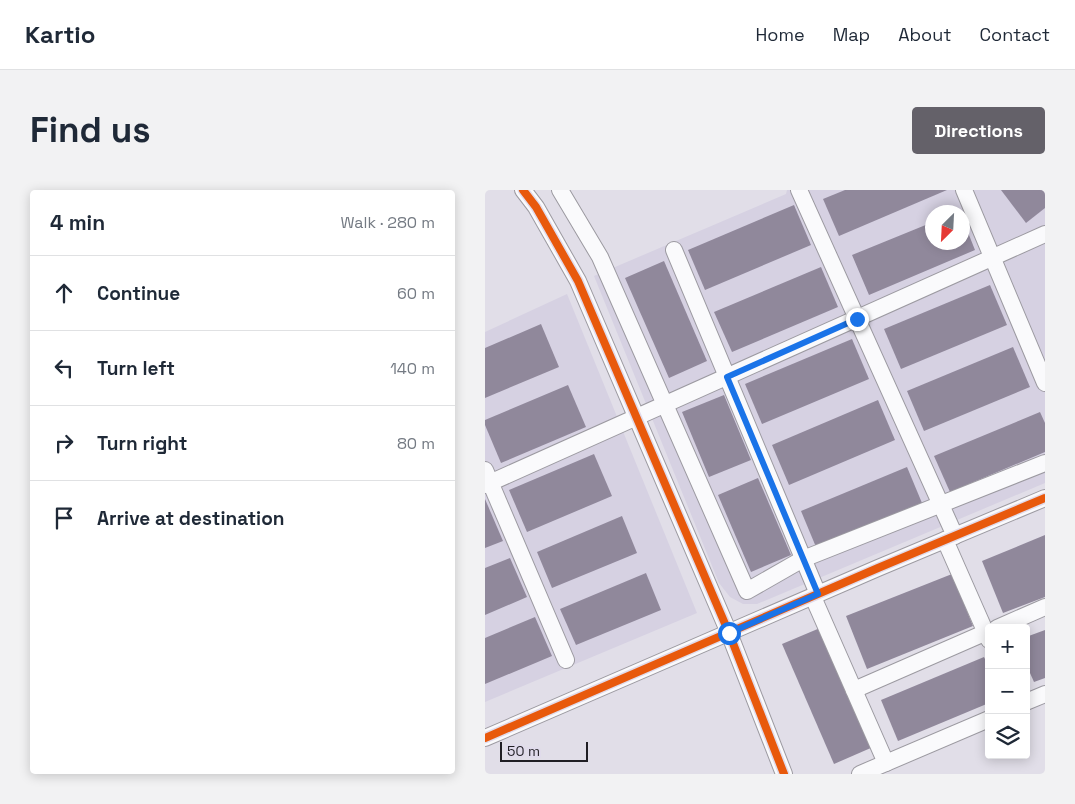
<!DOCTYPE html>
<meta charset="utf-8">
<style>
:root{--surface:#fff;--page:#f2f2f3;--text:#1f2937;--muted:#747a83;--line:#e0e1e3;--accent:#646169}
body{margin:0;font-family:"Space Grotesk",sans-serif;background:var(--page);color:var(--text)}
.controls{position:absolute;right:15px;bottom:15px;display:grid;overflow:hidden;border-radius:5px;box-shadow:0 2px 12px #0003}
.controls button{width:45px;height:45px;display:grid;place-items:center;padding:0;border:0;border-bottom:1px solid var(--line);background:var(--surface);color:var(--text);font:25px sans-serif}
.compass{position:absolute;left:440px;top:15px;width:45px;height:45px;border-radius:50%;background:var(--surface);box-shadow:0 2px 12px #0003;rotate:204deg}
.scale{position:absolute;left:15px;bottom:12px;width:88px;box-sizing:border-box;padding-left:5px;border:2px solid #201e24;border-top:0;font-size:14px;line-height:18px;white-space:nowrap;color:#201e24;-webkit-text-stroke:4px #e0dbeb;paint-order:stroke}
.stop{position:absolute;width:15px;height:15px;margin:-11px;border:4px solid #1a73e8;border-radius:50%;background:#fff}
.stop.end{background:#1a73e8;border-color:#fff;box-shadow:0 1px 5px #0008}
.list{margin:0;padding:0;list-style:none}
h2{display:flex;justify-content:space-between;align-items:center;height:65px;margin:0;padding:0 20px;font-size:21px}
h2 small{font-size:16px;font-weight:400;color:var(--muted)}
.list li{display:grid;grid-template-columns:32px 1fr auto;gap:15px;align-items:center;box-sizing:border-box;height:75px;padding:0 20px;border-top:1px solid var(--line)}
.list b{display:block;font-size:19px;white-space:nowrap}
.list em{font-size:16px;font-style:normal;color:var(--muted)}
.icon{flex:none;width:28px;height:28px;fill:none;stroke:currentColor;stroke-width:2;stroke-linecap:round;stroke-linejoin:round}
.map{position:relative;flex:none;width:560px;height:584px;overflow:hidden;border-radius:5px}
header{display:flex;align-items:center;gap:30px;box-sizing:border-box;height:70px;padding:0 25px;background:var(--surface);border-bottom:1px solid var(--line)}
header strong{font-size:24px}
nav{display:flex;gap:28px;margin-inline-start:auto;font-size:18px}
.intro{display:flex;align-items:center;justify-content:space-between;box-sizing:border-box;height:120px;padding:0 30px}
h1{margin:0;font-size:35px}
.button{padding:12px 22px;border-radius:5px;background:var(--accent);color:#fff;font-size:18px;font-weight:700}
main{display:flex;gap:30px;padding:0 30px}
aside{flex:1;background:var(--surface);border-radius:5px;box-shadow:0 2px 12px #0003}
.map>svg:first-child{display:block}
.built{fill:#d6d1e2;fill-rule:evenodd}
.building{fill:#90889b}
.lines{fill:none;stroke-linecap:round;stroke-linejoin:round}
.minor-casing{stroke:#9c9aa1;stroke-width:18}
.minor{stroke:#fafafc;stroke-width:16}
.cycleway-casing{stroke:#e0dbeb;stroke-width:11}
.cycleway{stroke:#e8590c;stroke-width:8}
.route{stroke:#1a73e8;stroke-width:6}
</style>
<header>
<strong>Kartio</strong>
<nav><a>Home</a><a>Map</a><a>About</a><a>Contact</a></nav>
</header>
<div class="intro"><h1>Find us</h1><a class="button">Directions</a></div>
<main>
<aside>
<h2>4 min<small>Walk · 280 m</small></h2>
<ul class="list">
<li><svg class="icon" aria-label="ahead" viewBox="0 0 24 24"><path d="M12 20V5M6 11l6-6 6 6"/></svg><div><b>Continue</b></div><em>60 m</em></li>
<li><svg class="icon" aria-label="left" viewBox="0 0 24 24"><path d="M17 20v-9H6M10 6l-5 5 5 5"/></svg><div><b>Turn left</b></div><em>140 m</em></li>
<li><svg class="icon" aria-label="right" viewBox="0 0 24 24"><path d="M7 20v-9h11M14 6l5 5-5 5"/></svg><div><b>Turn right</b></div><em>80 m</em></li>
<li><svg class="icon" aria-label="arrive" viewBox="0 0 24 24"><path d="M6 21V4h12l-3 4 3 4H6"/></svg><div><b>Arrive at destination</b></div></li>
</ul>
</aside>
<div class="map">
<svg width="560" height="584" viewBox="0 0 560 584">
<rect width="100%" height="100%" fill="#e1dee8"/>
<g class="built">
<path d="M302,0H560V293L272,414H258L245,407L234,393L109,86L301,4ZM448,22H478V52H448Z"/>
<polygon points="82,104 212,423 0,512 0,142"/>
</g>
<g class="building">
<polygon points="360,0 462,0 354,46 338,9"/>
<polygon points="516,0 560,0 560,18 541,33"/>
<polygon points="309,15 326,55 220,100 203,60"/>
<polygon points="478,30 490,60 384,105 367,65 448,32 448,52 478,52"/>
<polygon points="179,71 222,171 184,188 140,88"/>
<polygon points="336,77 353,117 247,162 229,122"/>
<polygon points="505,95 522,135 416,179 399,139"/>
<polygon points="56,134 74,177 0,208 0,158"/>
<polygon points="367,149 384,189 277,234 260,194"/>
<polygon points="528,157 545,197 439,241 422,201"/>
<polygon points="83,195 101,237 16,273 0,235 0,230"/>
<polygon points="239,205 266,270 224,287 197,222"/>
<polygon points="393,210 410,250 304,295 287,255"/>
<polygon points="555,222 560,233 560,262 465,302 449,266"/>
<polygon points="109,264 127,306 42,342 24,300"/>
<polygon points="422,277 437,313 331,357 316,321"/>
<polygon points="273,288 306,365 266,382 233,305"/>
<polygon points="0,309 18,351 0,358"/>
<polygon points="137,326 152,363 67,398 52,362"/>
<polygon points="560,345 560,407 518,423 497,371"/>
<polygon points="25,368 42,407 0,425 0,378"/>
<polygon points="161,383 176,420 91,455 75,419"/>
<polygon points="467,384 488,436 382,479 361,426"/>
<polygon points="50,427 67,466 0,494 0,448"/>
<polygon points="335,438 388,557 349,574 297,454"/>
<polygon points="560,440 560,488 549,492 541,474 541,447"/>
<polygon points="499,467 504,477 504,513 413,551 396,510"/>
</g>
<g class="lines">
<defs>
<g id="minor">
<polyline points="38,0 51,17 93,91 244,443 299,584"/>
<polyline points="75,0 115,67 262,401 318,369 560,273"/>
<polyline points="314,0 470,346"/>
<polyline points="479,0 560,193"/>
<polyline points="189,60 333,404"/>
<polyline points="0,280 81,470"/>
<polyline points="0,295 560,44"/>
<polyline points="460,350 504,450"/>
<polyline points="328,407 401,573"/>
<polyline points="512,438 560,417"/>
<polyline points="369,500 504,441"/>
<polyline points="541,512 560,504"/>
<polyline points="0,548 393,378 560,308"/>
<polyline points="375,584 504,529"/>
</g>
</defs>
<use href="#minor" class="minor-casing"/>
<use href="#minor" class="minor"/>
<defs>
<g id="cycleway">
<polyline points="38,0 51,17 93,91 244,443 299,584"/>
<polyline points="0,548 393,378 560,308"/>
</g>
</defs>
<use href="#cycleway" class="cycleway-casing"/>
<use href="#cycleway" class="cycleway"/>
</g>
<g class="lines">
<polyline class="route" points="244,443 333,404 242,187 372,129"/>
</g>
</svg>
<div class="controls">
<button>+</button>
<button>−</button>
<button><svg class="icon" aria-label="layers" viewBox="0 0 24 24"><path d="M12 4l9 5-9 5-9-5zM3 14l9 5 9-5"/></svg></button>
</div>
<svg class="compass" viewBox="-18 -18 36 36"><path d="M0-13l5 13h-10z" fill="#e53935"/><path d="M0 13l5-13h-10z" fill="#747a83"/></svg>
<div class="scale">50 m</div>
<div class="stop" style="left:244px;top:443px"></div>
<div class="stop end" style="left:372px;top:129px"></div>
</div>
</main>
